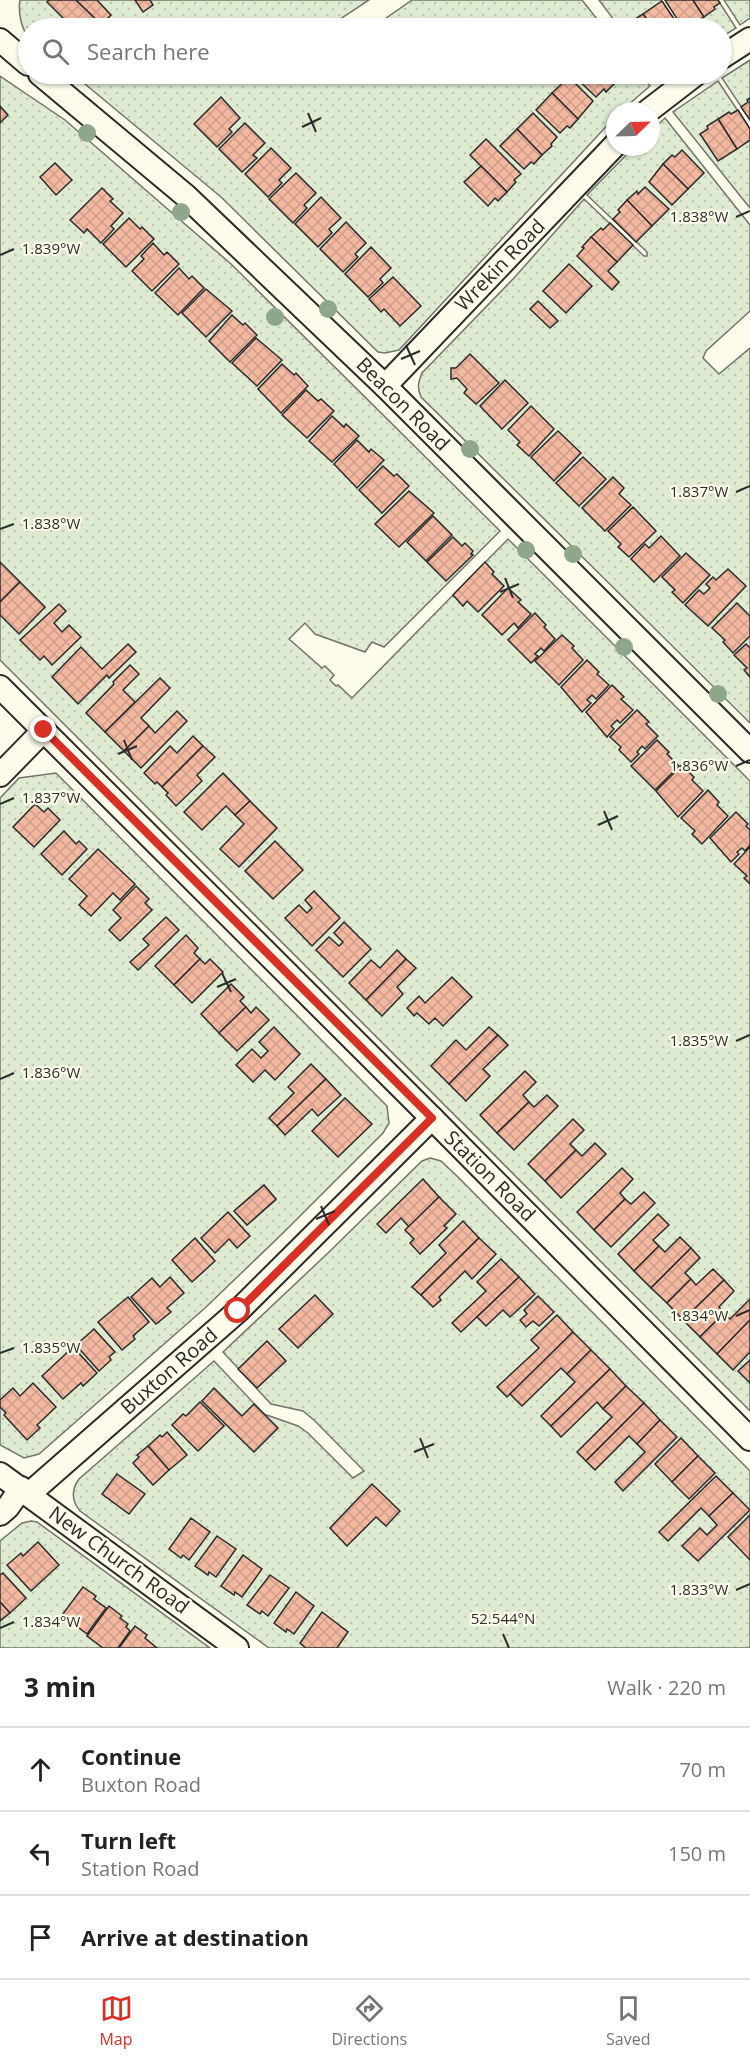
<!DOCTYPE html>
<meta charset="utf-8">
<style>
:root{--surface:#fff;--page:#f6f6f6;--text:#222;--muted:#767676;--line:#e0e0e0;--accent:#d93025}
body{margin:0;font-family:"Open Sans",sans-serif;background:var(--page);color:var(--text)}
.compass{position:absolute;left:606px;top:102px;width:54px;height:54px;border-radius:50%;background:var(--surface);box-shadow:0 2px 4px #0004;rotate:67deg}
.stop{position:absolute;width:18px;height:18px;margin:-14px;border:4px solid #d93025;border-radius:50%;background:#fff}
.stop.end{background:#d93025;border-color:#fff;box-shadow:0 2px 6px #0008}
.list{margin:0;padding:0;list-style:none}
h2{display:flex;justify-content:space-between;align-items:center;height:78px;margin:0;padding:0 24px;font-size:26px}
h2 small{font-size:20px;font-weight:400;color:var(--muted)}
.list li{display:grid;grid-template-columns:39px 1fr auto;gap:18px;align-items:center;box-sizing:border-box;height:84px;padding:0 24px;border-top:2px solid var(--line)}
.list b{display:block;font-size:22px;white-space:nowrap}
.list p{margin:0;font-size:20px;white-space:nowrap;color:var(--muted)}
.list em{font-size:20px;font-style:normal;color:var(--muted)}
.icon{flex:none;width:33px;height:33px;fill:none;stroke:currentColor;stroke-width:2;stroke-linecap:round;stroke-linejoin:round}
.map{position:relative;flex:none;width:750px;height:1648px;overflow:hidden}
.search{position:absolute;background:var(--surface);box-shadow:0 2px 4px #0004;left:18px;right:18px;top:18px;height:66px;display:flex;align-items:center;gap:15px;box-sizing:border-box;padding:0 21px;border-radius:33px;color:var(--muted);font-size:22px}
.sheet{height:330px;background:var(--surface)}
nav{display:flex;justify-content:space-around;align-items:center;box-sizing:border-box;height:84px;border-top:2px solid var(--line);background:var(--surface);font-size:16px;color:var(--muted)}
nav a{display:grid;justify-items:center;gap:3px}
nav .on{color:var(--accent)}
.map>svg:first-child{display:block}
.garden{fill:url(#garden-dots);stroke:#74746e;stroke-width:1.5;fill-rule:evenodd}
.building{fill:url(#building-cross-hatch);stroke:#2b2b2b;stroke-width:1.5}
.lines{fill:none;stroke-linecap:round;stroke-linejoin:round}
.street-casing{stroke:#2b2b2b;stroke-width:26}
.street{stroke:#fdfbea;stroke-width:22}
.tree{fill:#8ea78a}
.route{stroke:#d93025;stroke-width:8}
.ticks{fill:none;stroke:#2b2b2b;stroke-width:2}
.labels{text-anchor:middle;stroke-width:4.5;stroke-linejoin:round;paint-order:stroke}
.street-label{font-size:20px;fill:#2b2b2b;stroke:#fdfbea}
.ticks-label{font-size:15px;text-anchor:middle;fill:#2b2b2b;stroke:#fdfbea;stroke-width:4.5;stroke-linejoin:round;paint-order:stroke}
</style>
<div class="map">
<svg width="750" height="1648" viewBox="0 0 750 1648">
<defs>
<pattern id="garden-dots" width="8" height="8" patternUnits="userSpaceOnUse" patternTransform="scale(1.5)"><rect width="8" height="8" fill="#deebd1"/><path d="M2 2h.1M6 6h.1" fill="none" stroke="#bfcab4" stroke-width="1.8" stroke-linecap="round"/></pattern>
<pattern id="building-cross-hatch" width="8" height="8" patternUnits="userSpaceOnUse" patternTransform="scale(1.5)"><rect width="8" height="8" fill="#f2b8a0"/><path d="M0 0l8 8M0 8l8-8" fill="none" stroke="#d09e8a"/></pattern>
</defs>
<rect width="100%" height="100%" fill="#fdfbea"/>
<g class="garden">
<path d="M20,0H369L334,23L339,28H28V37C21,27 18,12 20,0Z"/>
<polygon points="412,0 582,0 604,28 372,28"/>
<polygon points="599,0 661,0 680,28 620,28"/>
<polygon points="665,0 718,0 736,28 722,37 722,28 684,28"/>
<polygon points="724,0 750,0 750,18 740,25"/>
<polygon points="750,60 750,120 722,78"/>
<polygon points="73,74 640,74 650,86 621,111 615,111 615,117 399,350 385,353 378,352 221,197"/>
<polygon points="0,76 65,120 231,264 500,531 384,647 372,642 365,652 315,634 305,623 289,639 322,668 325,666 334,675 330,680 336,686 338,685 352,698 508,539 750,781 750,1411 0,660"/>
<polygon points="718,81 750,129 750,208 673,112"/>
<path d="M665,118L750,225V311L706,351L703,358L719,374L750,348V723L421,397C417,388 418,383 422,373L514,278L584,199L644,256H647V252L587,195L634,147H651V131Z"/>
<path d="M56,773L387,1106L389,1123L383,1133L283,1233L205,1308L39,1454L24,1458L0,1445V798L19,778ZM264,1185L276,1200L247,1225L235,1210Z"/>
<path d="M430,1158L441,1161L458,1177L750,1471V1648H269L80,1511C71,1500 71,1490 79,1479L214,1361L264,1414L298,1426L308,1433L353,1478L364,1471L315,1421L303,1411L271,1404L223,1352L328,1253L422,1161Z"/>
<polygon points="31,1521 37,1522 210,1648 0,1648 0,1541 22,1523"/>
</g>
<g class="building">
<polygon points="49,0 76,0 105,28 85,28 75,19 69,24 47,2"/>
<polygon points="76,0 97,0 111,15 106,20 115,28 105,28"/>
<polygon points="135,0 150,0 153,5 143,12"/>
<polygon points="665,0 693,0 704,17 693,24 691,21 682,27"/>
<polygon points="693,0 718,0 720,3 714,7 715,9 704,17"/>
<polygon points="662,1 680,28 653,28 643,14"/>
<polygon points="643,14 653,28 625,28 624,26"/>
<polygon points="572,74 605,74 615,83 606,92 604,89 596,97"/>
<polygon points="605,74 624,74 615,83"/>
<polygon points="569,77 593,101 578,119 552,93"/>
<polygon points="552,93 578,119 570,128 567,126 560,133 536,110"/>
<polygon points="221,97 240,118 229,129 232,132 217,147 194,124"/>
<polygon points="750,98 750,120 741,107 748,102 747,100"/>
<polygon points="0,106 8,115 0,123"/>
<polygon points="738,110 750,129 750,140 737,149 718,119 729,112 731,114"/>
<polygon points="533,113 557,137 551,144 552,146 542,155 517,129"/>
<polygon points="718,119 737,149 718,161 700,134 708,129 707,126"/>
<polygon points="245,123 265,143 253,155 257,158 242,172 219,149"/>
<polygon points="517,129 542,155 534,164 531,162 524,169 500,146"/>
<polygon points="486,139 521,174 514,180 516,182 507,192 470,155"/>
<polygon points="271,148 291,168 279,180 282,183 268,197 245,174"/>
<polygon points="682,150 704,173 688,189 663,164 672,155 675,157"/>
<polygon points="55,163 72,180 56,195 40,177"/>
<polygon points="663,164 688,189 672,205 649,182"/>
<polygon points="481,166 507,192 498,201 495,198 488,206 464,182"/>
<polygon points="296,173 316,193 304,205 307,208 293,223 269,199"/>
<polygon points="645,187 669,209 652,226 627,200 637,191 638,194"/>
<polygon points="102,188 113,199 110,201 123,213 111,226 114,229 101,243 87,229 84,233 70,220"/>
<polygon points="321,197 341,218 329,229 332,233 318,247 295,224"/>
<polygon points="627,200 652,226 636,242 613,219 620,212 618,210"/>
<polygon points="129,218 140,229 142,227 154,239 126,267 103,244"/>
<polygon points="346,222 366,243 355,254 358,257 343,272 320,249"/>
<polygon points="610,223 633,245 617,262 591,237 601,228 603,230"/>
<polygon points="591,237 617,262 608,271 619,282 612,290 577,256 584,248 582,247"/>
<polygon points="153,243 164,255 167,252 179,264 152,291 132,271 144,259 141,256"/>
<polygon points="371,247 391,268 380,279 383,283 368,297 345,274"/>
<polygon points="569,264 592,286 566,313 543,291"/>
<polygon points="179,268 189,279 192,276 204,288 178,315 155,293"/>
<polygon points="393,277 421,306 400,326 384,309 381,312 369,299"/>
<polygon points="206,289 232,311 206,337 182,313"/>
<polygon points="538,301 558,321 550,328 530,309"/>
<polygon points="232,315 243,325 245,323 257,335 230,362 209,341"/>
<polygon points="256,338 282,360 257,386 232,363"/>
<polygon points="470,354 499,383 476,404 464,393 467,389 457,378 451,379 451,368 456,368"/>
<polygon points="282,364 294,375 296,373 308,386 281,413 258,389"/>
<polygon points="505,380 528,403 502,429 480,406"/>
<polygon points="306,390 318,401 321,399 334,411 307,438 282,415"/>
<polygon points="531,406 554,429 529,456 517,445 520,442 508,430"/>
<polygon points="332,416 344,427 346,424 359,436 332,462 309,441"/>
<polygon points="558,431 581,453 554,481 531,457"/>
<polygon points="357,440 369,452 371,449 384,460 357,488 334,464"/>
<polygon points="583,457 606,479 579,506 556,483"/>
<polygon points="383,466 394,476 397,474 409,486 382,513 359,490"/>
<polygon points="613,477 624,488 619,494 631,505 605,531 582,508"/>
<polygon points="409,491 434,513 399,547 375,524"/>
<polygon points="633,507 656,531 629,557 618,547 621,544 608,531"/>
<polygon points="433,516 452,535 426,561 407,542"/>
<polygon points="661,536 680,556 654,582 631,559 645,544 649,548"/>
<polygon points="453,537 462,546 465,543 473,551 471,554 473,555 446,581 427,562"/>
<polygon points="686,553 710,575 683,603 672,592 675,590 662,577"/>
<polygon points="0,562 20,582 0,602"/>
<polygon points="485,562 494,572 492,574 504,586 478,612 467,601 463,606 453,595"/>
<polygon points="728,569 746,586 708,626 685,605 699,590 704,594 710,588 706,584 713,577 716,580"/>
<polygon points="20,582 45,607 19,634 0,615 0,602"/>
<polygon points="508,588 521,600 518,602 531,614 518,628 514,623 502,635 482,615"/>
<polygon points="737,603 750,616 750,636 733,653 723,642 725,640 712,628"/>
<polygon points="59,604 66,611 54,623 62,632 69,625 81,637 52,665 44,656 40,660 20,640"/>
<polygon points="535,613 546,625 544,627 555,639 544,651 541,648 535,654 538,656 531,663 508,640"/>
<polygon points="562,635 574,646 572,648 583,660 559,685 535,661"/>
<polygon points="128,644 136,652 109,678 107,675 78,704 52,677 81,647 102,669"/>
<polygon points="746,644 750,648 750,677 744,670 747,668 734,655"/>
<polygon points="587,660 599,672 597,674 609,685 596,699 592,695 587,700 591,703 582,712 561,687"/>
<polygon points="130,665 139,674 123,690 135,702 105,732 86,713 114,684 113,682"/>
<polygon points="160,678 170,688 141,718 149,726 124,751 105,732"/>
<polygon points="612,685 624,697 621,699 633,710 620,723 617,720 611,726 614,729 607,737 586,712"/>
<polygon points="637,710 649,722 646,724 658,736 645,749 642,746 637,752 639,754 631,762 619,750 621,747 610,737"/>
<polygon points="177,711 187,721 141,768 124,751 149,726 155,733"/>
<polygon points="193,736 203,746 162,787 157,782 155,784 144,773 170,746 177,753"/>
<polygon points="657,740 669,752 667,754 679,766 655,790 631,766"/>
<polygon points="203,746 215,757 197,775 202,781 176,806 166,795 168,793 162,787"/>
<polygon points="682,765 694,777 692,780 703,791 678,817 656,791"/>
<polygon points="223,773 250,801 235,815 226,806 202,830 184,812"/>
<polygon points="708,790 719,802 717,805 728,816 702,844 692,834 695,831 681,818"/>
<polygon points="250,801 277,828 239,867 220,849 244,824 235,815"/>
<polygon points="35,804 44,812 48,808 60,820 34,847 13,827"/>
<polygon points="736,812 748,824 746,826 750,830 750,845 745,851 742,848 737,852 739,854 731,862 710,838"/>
<polygon points="64,831 76,844 79,841 87,849 62,875 41,854"/>
<polygon points="275,841 303,870 273,899 245,871"/>
<polygon points="750,847 750,884 744,878 747,876 734,864"/>
<polygon points="98,849 135,884 120,900 113,893 91,916 79,905 87,896 69,879"/>
<polygon points="136,886 149,899 145,903 152,910 120,941 109,930 121,918 113,910"/>
<polygon points="314,891 340,918 312,946 285,918 299,905 307,913 312,908 305,900"/>
<polygon points="166,917 179,930 138,970 130,962 149,945 143,939"/>
<polygon points="344,922 371,949 343,977 316,950 329,937 339,946 343,942 334,933"/>
<polygon points="186,935 198,948 194,953 200,959 174,985 155,966"/>
<polygon points="397,950 406,959 366,1000 349,983 371,960 380,968"/>
<polygon points="200,959 205,964 210,959 223,972 192,1003 174,985"/>
<polygon points="406,959 416,968 397,987 403,994 382,1016 366,1000"/>
<polygon points="452,977 472,997 443,1026 435,1018 429,1024 417,1013 414,1016 407,1008 419,996 425,1003"/>
<polygon points="231,984 244,997 240,1001 246,1007 219,1033 201,1014"/>
<polygon points="246,1007 251,1013 256,1007 269,1020 237,1051 219,1033"/>
<polygon points="274,1027 300,1054 275,1080 265,1070 253,1082 236,1065 252,1049 261,1058 268,1051 259,1042"/>
<polygon points="489,1027 498,1035 449,1084 431,1066 456,1040 466,1050"/>
<polygon points="498,1035 508,1045 483,1069 490,1076 466,1101 449,1084"/>
<polygon points="311,1064 326,1079 277,1126 269,1118 294,1093 288,1087"/>
<polygon points="525,1071 536,1082 523,1095 529,1102 497,1133 480,1115"/>
<polygon points="326,1079 341,1095 318,1116 312,1109 285,1135 277,1126"/>
<polygon points="547,1095 558,1106 514,1150 497,1133 529,1102 534,1107"/>
<polygon points="345,1098 372,1124 338,1157 312,1131"/>
<polygon points="573,1119 584,1130 570,1144 576,1150 545,1181 528,1164"/>
<polygon points="595,1143 606,1154 561,1198 545,1181 576,1150 582,1156"/>
<polygon points="622,1168 633,1179 620,1193 625,1199 594,1230 577,1212"/>
<polygon points="423,1179 439,1197 409,1227 401,1218 386,1233 377,1224"/>
<polygon points="264,1185 276,1199 247,1225 234,1211"/>
<polygon points="644,1192 655,1203 611,1247 594,1230 625,1199 631,1204"/>
<polygon points="439,1197 456,1214 444,1226 447,1228 420,1254 410,1243 414,1239 405,1230"/>
<polygon points="228,1212 250,1236 237,1248 229,1239 215,1253 201,1238"/>
<polygon points="658,1214 669,1225 653,1240 659,1246 634,1271 618,1254"/>
<polygon points="463,1221 479,1238 421,1295 412,1287 446,1253 439,1245"/>
<polygon points="680,1237 691,1248 651,1288 634,1271 659,1246 665,1252"/>
<polygon points="195,1238 215,1261 192,1282 172,1260"/>
<polygon points="479,1238 496,1254 472,1279 465,1271 439,1297 441,1300 433,1307 421,1295"/>
<polygon points="691,1248 700,1258 685,1273 691,1279 667,1303 651,1288"/>
<polygon points="501,1259 519,1277 461,1332 452,1323 486,1291 477,1282"/>
<polygon points="713,1269 724,1280 683,1320 667,1303 691,1279 696,1285"/>
<polygon points="170,1277 184,1293 167,1308 171,1312 156,1324 131,1297 152,1278 160,1287"/>
<polygon points="519,1277 535,1294 510,1317 503,1310 486,1326 477,1317"/>
<polygon points="724,1280 734,1291 719,1307 724,1313 700,1337 683,1320"/>
<polygon points="315,1295 333,1314 298,1348 279,1329"/>
<polygon points="538,1296 554,1312 539,1326 533,1321 526,1327 520,1320 527,1314 524,1310"/>
<polygon points="128,1297 149,1322 133,1336 135,1339 122,1350 98,1322"/>
<polygon points="750,1299 750,1320 717,1354 700,1337 724,1313 730,1319"/>
<polygon points="557,1315 573,1332 507,1397 497,1387 539,1348 531,1340"/>
<polygon points="750,1320 750,1352 733,1370 717,1354"/>
<polygon points="94,1329 115,1352 109,1357 111,1360 99,1371 76,1345"/>
<polygon points="573,1332 591,1350 567,1374 561,1368 522,1406 510,1394"/>
<polygon points="267,1341 286,1361 257,1388 238,1369"/>
<polygon points="73,1347 97,1373 83,1386 81,1383 63,1399 42,1376"/>
<polygon points="591,1350 610,1369 551,1426 541,1416 575,1382 567,1374"/>
<polygon points="750,1360 750,1383 738,1371"/>
<polygon points="610,1369 626,1386 603,1409 597,1402 561,1437 551,1426"/>
<polygon points="33,1383 56,1407 37,1425 40,1428 27,1440 4,1415 6,1413 0,1407 0,1400 13,1388 20,1396"/>
<polygon points="626,1386 644,1403 586,1461 577,1452 612,1417 603,1409"/>
<polygon points="214,1388 242,1416 254,1404 278,1428 254,1452 202,1401"/>
<polygon points="200,1402 224,1426 198,1451 172,1425 183,1414 186,1416"/>
<polygon points="644,1403 660,1420 637,1444 629,1436 595,1470 586,1461"/>
<polygon points="660,1420 677,1437 623,1491 615,1482 645,1452 637,1444"/>
<polygon points="167,1432 187,1455 169,1470 148,1446 160,1435 162,1437"/>
<polygon points="681,1438 698,1456 672,1482 655,1464"/>
<polygon points="148,1446 169,1470 153,1485 133,1463 139,1457 137,1455"/>
<polygon points="698,1456 715,1473 689,1499 672,1482"/>
<polygon points="117,1474 145,1494 129,1514 102,1494"/>
<polygon points="716,1476 733,1493 709,1516 701,1508 668,1541 659,1532"/>
<polygon points="372,1484 400,1511 386,1526 376,1517 347,1546 330,1528"/>
<polygon points="733,1493 750,1510 698,1561 682,1546 700,1528 707,1535 717,1525 709,1516"/>
<polygon points="750,1515 750,1560 728,1537"/>
<polygon points="191,1518 210,1532 189,1560 183,1555 181,1558 169,1549"/>
<polygon points="217,1536 236,1549 216,1577 209,1572 208,1575 195,1566"/>
<polygon points="38,1542 59,1565 31,1591 7,1565 21,1553 23,1556"/>
<polygon points="243,1555 262,1569 242,1597 235,1592 234,1595 221,1586"/>
<polygon points="3,1573 26,1598 10,1613 0,1602 0,1575"/>
<polygon points="270,1575 289,1588 268,1616 262,1611 260,1614 247,1605"/>
<polygon points="83,1587 96,1596 94,1599 106,1608 87,1634 62,1615"/>
<polygon points="296,1592 314,1606 294,1634 287,1629 286,1632 274,1623"/>
<polygon points="0,1602 10,1613 0,1621"/>
<polygon points="109,1606 122,1616 120,1618 128,1624 126,1627 130,1631 118,1648 103,1648 87,1636"/>
<polygon points="322,1612 348,1632 337,1648 306,1648 300,1643"/>
<polygon points="135,1626 147,1635 145,1638 157,1648 119,1648"/>
</g>
<g class="lines">
<defs>
<g id="street">
<polyline points="0,40 28,64"/>
<polyline points="722,57 750,39"/>
<polyline points="40,74 186,196 385,386 750,751"/>
<polyline points="648,111 696,74"/>
<polyline points="385,386 615,145"/>
<polyline points="0,687 432,1118 750,1439"/>
<polyline points="0,775 44,730"/>
<polyline points="0,1474 237,1648"/>
<polyline points="29,1494 238,1311 432,1118"/>
<polyline points="0,1514 8,1507 21,1488"/>
</g>
</defs>
<use href="#street" class="street-casing"/>
<use href="#street" class="street"/>
</g>
<g class="tree">
<circle cx="87" cy="133" r="9"/>
<circle cx="181" cy="212" r="9"/>
<circle cx="328" cy="309" r="9"/>
<circle cx="275" cy="317" r="9"/>
<circle cx="470" cy="449" r="9"/>
<circle cx="526" cy="550" r="9"/>
<circle cx="573" cy="554" r="9"/>
<circle cx="624" cy="647" r="9"/>
<circle cx="718" cy="694" r="9"/>
</g>
<g class="lines">
<polyline class="route" points="44,730 432,1118 238,1311"/>
</g>
<path class="ticks" d="M308,113L316,132M302,127L321,118M736,217L750,211M0,255L14,249M406,345L415,365M401,359L420,351M736,492L750,486M0,529L14,524M505,578L513,598M500,592L519,584M124,740L132,760M118,754L137,746M736,766L750,760M0,804L14,798M604,811L612,830M598,825L618,816M222,973L231,992M217,987L236,979M736,1041L750,1035M0,1079L14,1073M321,1206L329,1225M316,1219L335,1211M736,1316L750,1310M0,1353L14,1348M420,1438L428,1458M414,1452L434,1444M736,1590L750,1584M0,1628L14,1622M503,1634L509,1648"/>
<g class="labels">
<g class="street-label">
<text transform="translate(500 265) rotate(-46)" y="7">Wrekin Road</text>
<text transform="translate(403 404) rotate(45)" y="7">Beacon Road</text>
<text transform="translate(490 1176) rotate(45)" y="7">Station Road</text>
<text transform="translate(169 1371) rotate(-41)" y="7">Buxton Road</text>
<text transform="translate(119 1560) rotate(36)" y="7">New Church Road</text>
</g>
</g>
<g class="ticks-label">
<text x="699" y="222">1.838°W</text>
<text x="51" y="254">1.839°W</text>
<text x="699" y="497">1.837°W</text>
<text x="51" y="529">1.838°W</text>
<text x="699" y="771">1.836°W</text>
<text x="51" y="803">1.837°W</text>
<text x="699" y="1046">1.835°W</text>
<text x="51" y="1078">1.836°W</text>
<text x="699" y="1321">1.834°W</text>
<text x="51" y="1353">1.835°W</text>
<text x="699" y="1595">1.833°W</text>
<text x="503" y="1624">52.544°N</text>
<text x="51" y="1627">1.834°W</text>
</g>
</svg>
<svg class="compass" viewBox="-18 -18 36 36"><path d="M0-13l5 13h-10z" fill="#e53935"/><path d="M0 13l5-13h-10z" fill="#767676"/></svg>
<div class="stop" style="left:238px;top:1311px"></div>
<div class="stop end" style="left:44px;top:730px"></div>
<div class="search"><svg class="icon" aria-label="search" viewBox="0 0 24 24"><circle cx="10" cy="10" r="6"/><path d="M15 15l6 6"/></svg>Search here</div>
</div>
<section class="sheet">
<h2>3 min<small>Walk · 220 m</small></h2>
<ul class="list">
<li><svg class="icon" aria-label="ahead" viewBox="0 0 24 24"><path d="M12 20V5M6 11l6-6 6 6"/></svg><div><b>Continue</b><p>Buxton Road</p></div><em>70 m</em></li>
<li><svg class="icon" aria-label="left" viewBox="0 0 24 24"><path d="M17 20v-9H6M10 6l-5 5 5 5"/></svg><div><b>Turn left</b><p>Station Road</p></div><em>150 m</em></li>
<li><svg class="icon" aria-label="arrive" viewBox="0 0 24 24"><path d="M6 21V4h12l-3 4 3 4H6"/></svg><div><b>Arrive at destination</b></div></li>
</ul>
</section>
<nav>
<a class="on"><svg class="icon" aria-label="map" viewBox="0 0 24 24"><path d="M3 6l6-2 6 2 6-2v14l-6 2-6-2-6 2zM9 4v14M15 6v14"/></svg>Map</a>
<a><svg class="icon" aria-label="directions" viewBox="0 0 24 24"><path d="M12 3l9 9-9 9-9-9zM9 14v-3h6M13 9l2 2-2 2"/></svg>Directions</a>
<a><svg class="icon" aria-label="saved" viewBox="0 0 24 24"><path d="M7 4h10v16l-5-4-5 4z"/></svg>Saved</a>
</nav>
